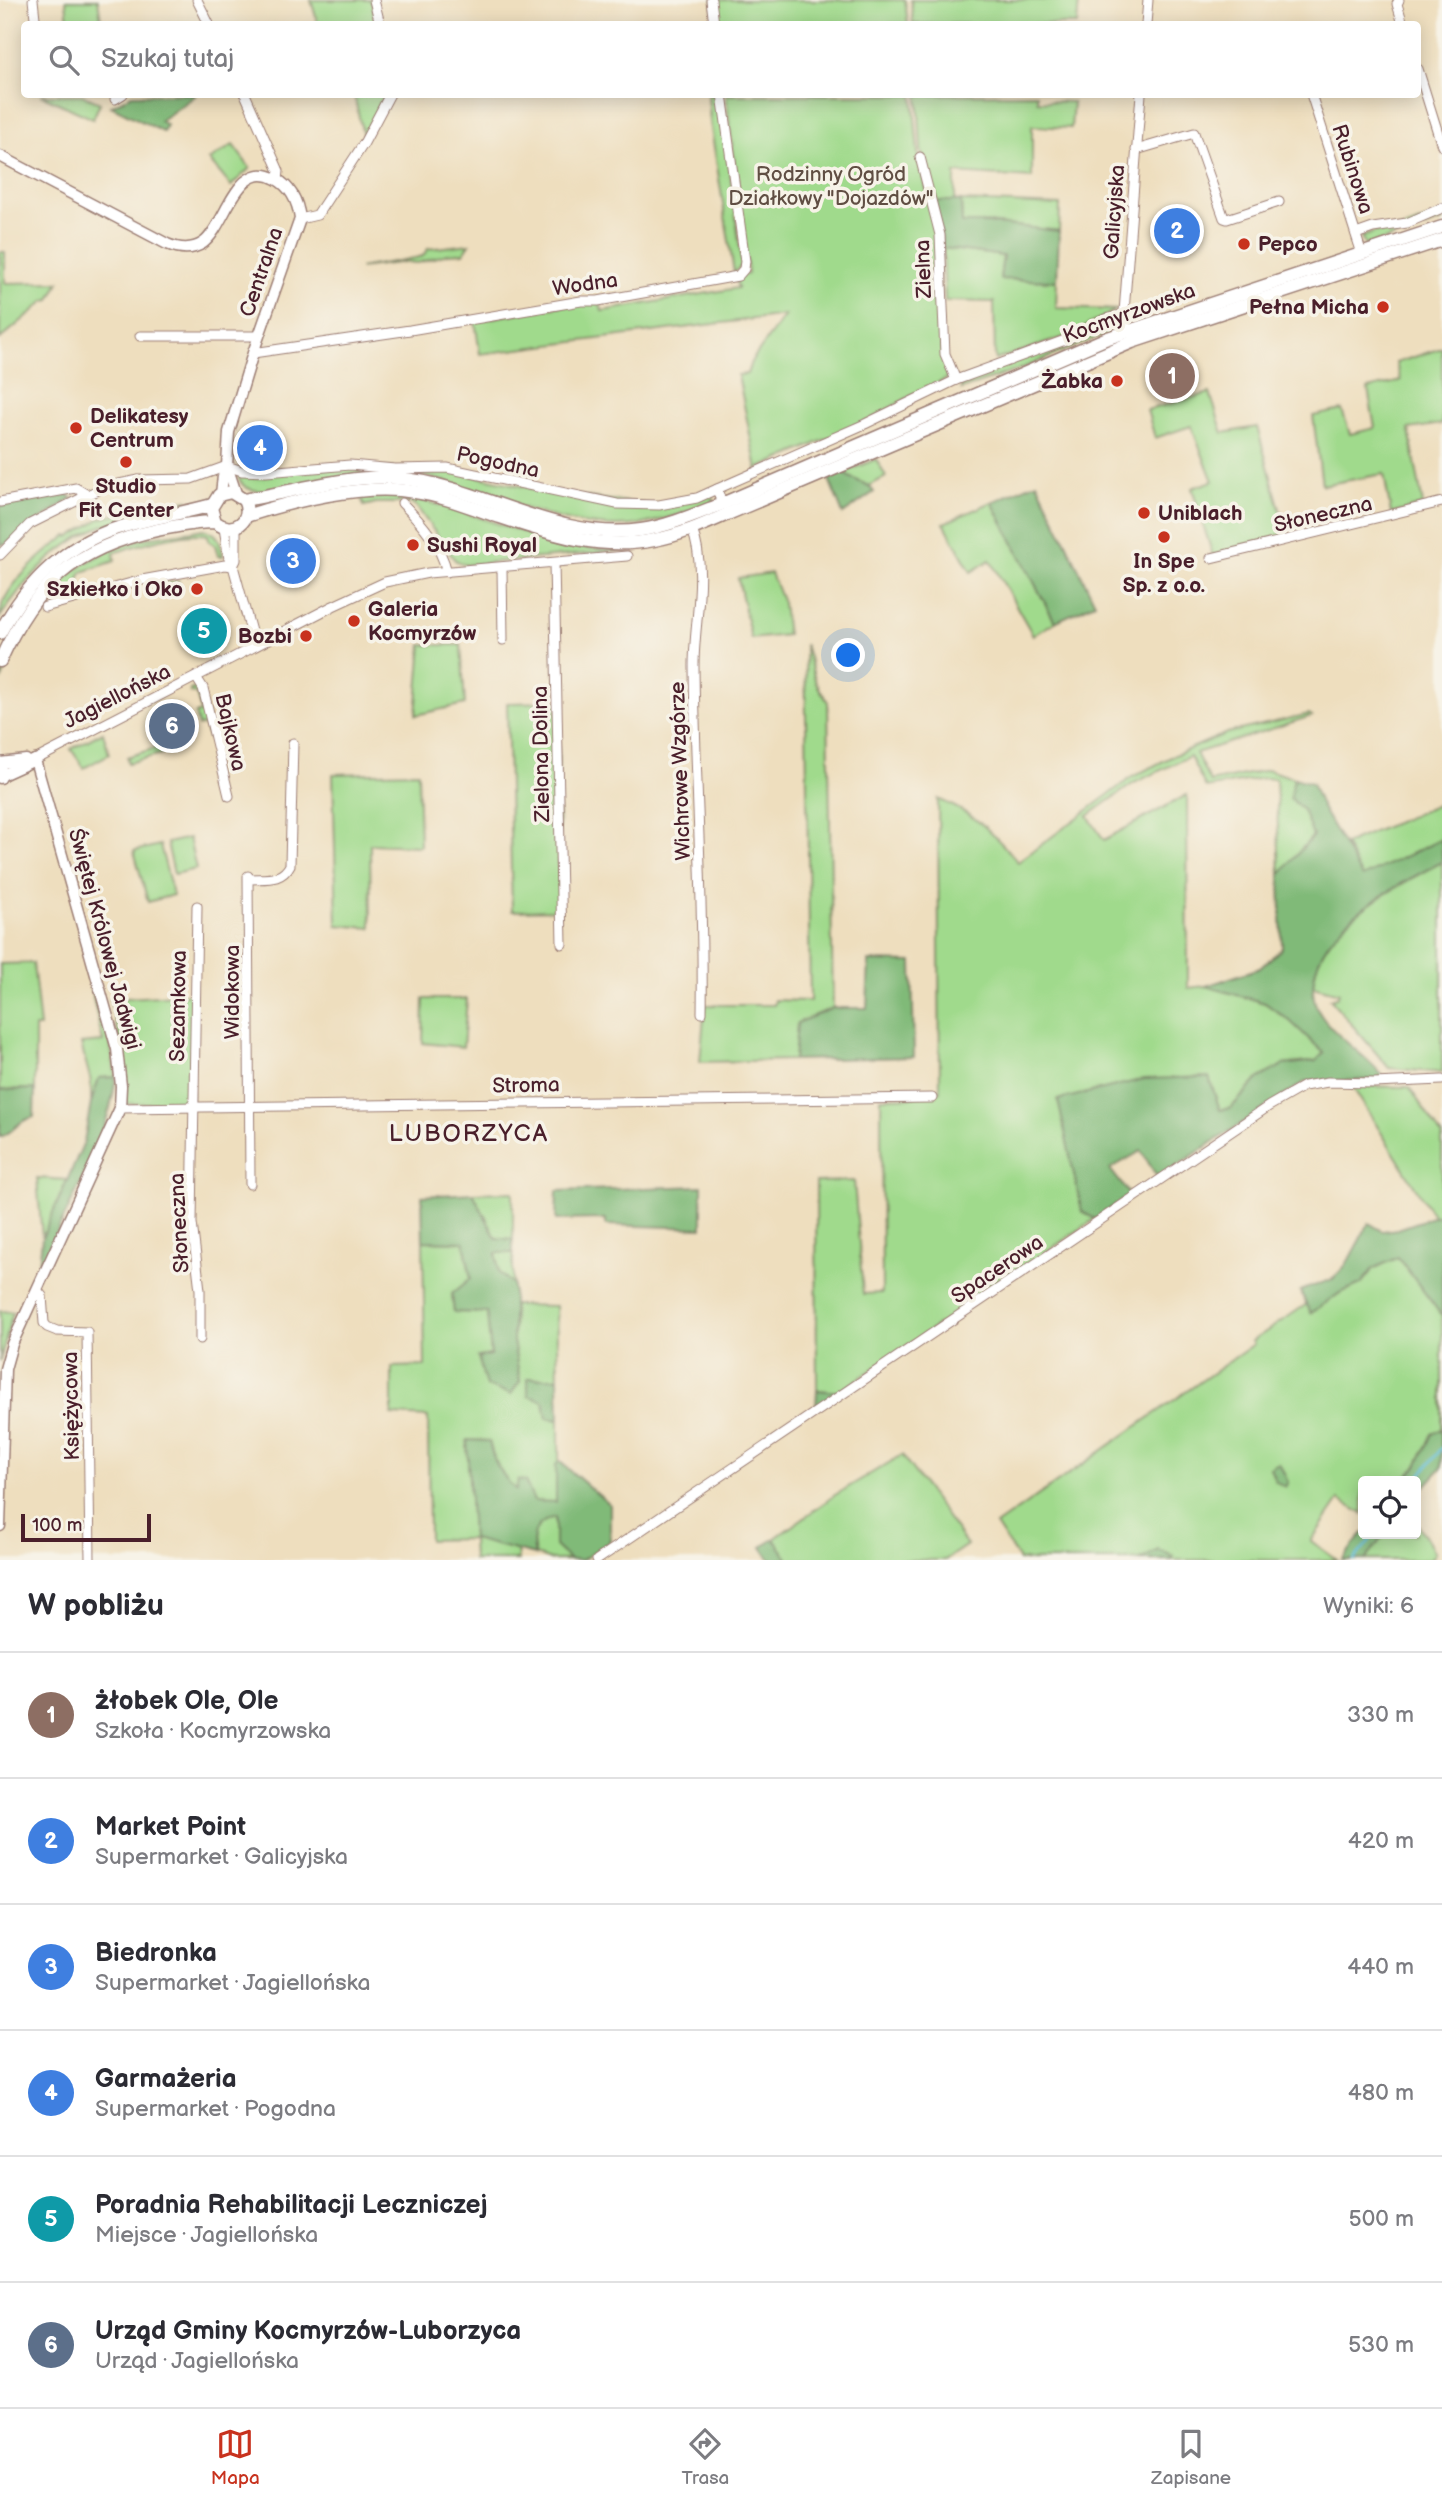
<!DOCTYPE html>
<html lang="pl">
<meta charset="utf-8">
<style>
:root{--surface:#fff;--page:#f7f7f7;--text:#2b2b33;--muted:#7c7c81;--line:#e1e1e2;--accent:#c8321e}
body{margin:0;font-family:"Balsamiq Sans",sans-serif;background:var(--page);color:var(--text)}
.controls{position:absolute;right:21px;bottom:21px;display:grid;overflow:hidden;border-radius:7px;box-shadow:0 4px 18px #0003}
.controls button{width:63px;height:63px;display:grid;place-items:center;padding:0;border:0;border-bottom:2px solid var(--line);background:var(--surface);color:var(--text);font:35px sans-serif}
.scale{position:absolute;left:21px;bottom:18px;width:130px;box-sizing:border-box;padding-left:7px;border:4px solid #4a1f2b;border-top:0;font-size:19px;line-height:24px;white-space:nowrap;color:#4a1f2b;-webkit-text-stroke:5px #f7f3e8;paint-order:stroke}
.you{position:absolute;left:849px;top:656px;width:24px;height:24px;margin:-18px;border:5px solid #fff;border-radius:50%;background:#1a73e8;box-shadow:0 0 0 10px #1a73e833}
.badge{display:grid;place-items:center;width:46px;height:46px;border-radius:50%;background:var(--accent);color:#fff;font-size:23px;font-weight:700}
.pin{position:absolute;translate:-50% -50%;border:4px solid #fff;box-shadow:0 2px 7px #0006}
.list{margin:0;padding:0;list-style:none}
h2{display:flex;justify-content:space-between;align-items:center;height:91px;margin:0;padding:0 28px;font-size:30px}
h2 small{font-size:23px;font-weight:400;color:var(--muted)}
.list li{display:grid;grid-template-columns:46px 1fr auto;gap:21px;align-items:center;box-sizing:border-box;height:126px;padding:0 28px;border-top:2px solid var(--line)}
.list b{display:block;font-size:26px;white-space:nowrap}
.list p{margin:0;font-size:23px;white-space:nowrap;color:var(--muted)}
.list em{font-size:23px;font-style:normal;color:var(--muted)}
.icon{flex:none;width:38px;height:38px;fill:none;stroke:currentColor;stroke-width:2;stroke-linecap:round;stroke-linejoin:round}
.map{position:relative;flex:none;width:1442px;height:1560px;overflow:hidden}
.search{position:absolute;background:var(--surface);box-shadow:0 4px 18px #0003;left:21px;right:21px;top:21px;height:77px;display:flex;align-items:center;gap:18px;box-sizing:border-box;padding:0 24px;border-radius:7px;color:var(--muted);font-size:26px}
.sheet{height:847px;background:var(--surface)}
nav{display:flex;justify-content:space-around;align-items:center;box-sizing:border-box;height:98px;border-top:2px solid var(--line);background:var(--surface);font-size:19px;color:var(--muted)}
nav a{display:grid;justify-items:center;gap:4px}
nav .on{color:var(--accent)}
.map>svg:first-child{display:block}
.green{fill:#a0da8c;stroke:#757c5c;stroke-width:2}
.forest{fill:#80ba78;stroke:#656c52;stroke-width:2}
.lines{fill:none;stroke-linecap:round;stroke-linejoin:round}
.stream{stroke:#5fbfde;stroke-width:2.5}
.minor-casing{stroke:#9c7e74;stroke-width:11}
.tertiary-casing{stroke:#9c7e74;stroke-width:13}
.secondary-casing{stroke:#9c7e74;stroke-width:15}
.minor{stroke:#fff;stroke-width:9}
.tertiary{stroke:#fff;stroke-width:10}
.secondary{stroke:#fff;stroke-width:12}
.poi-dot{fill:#c8321e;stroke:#f7f3e8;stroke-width:2.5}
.labels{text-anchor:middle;stroke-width:7;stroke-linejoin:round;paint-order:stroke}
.street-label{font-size:21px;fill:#4a1f2b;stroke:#f7f3e8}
.park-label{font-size:21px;fill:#604e43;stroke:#f7f3e8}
.poi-label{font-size:21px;font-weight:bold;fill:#4a1f2b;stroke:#f7f3e8;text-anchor:start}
.quarter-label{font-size:24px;letter-spacing:2px;fill:#4a1f2b;stroke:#f7f3e8}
</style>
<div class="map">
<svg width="1442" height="1560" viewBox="0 0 1442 1560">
<rect width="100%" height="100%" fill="#f7f3e8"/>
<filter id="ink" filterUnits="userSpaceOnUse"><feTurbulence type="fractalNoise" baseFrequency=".0143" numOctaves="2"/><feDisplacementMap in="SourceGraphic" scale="14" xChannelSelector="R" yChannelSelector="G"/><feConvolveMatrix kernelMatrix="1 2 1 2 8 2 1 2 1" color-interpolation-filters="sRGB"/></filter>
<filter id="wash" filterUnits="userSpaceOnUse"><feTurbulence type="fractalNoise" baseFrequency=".00686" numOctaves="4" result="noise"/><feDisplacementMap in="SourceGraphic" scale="28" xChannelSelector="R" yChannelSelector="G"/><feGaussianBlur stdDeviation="1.57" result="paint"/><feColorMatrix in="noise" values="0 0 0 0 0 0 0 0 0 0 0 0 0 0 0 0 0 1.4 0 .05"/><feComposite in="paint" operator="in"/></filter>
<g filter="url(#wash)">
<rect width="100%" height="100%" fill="#eedebe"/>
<g class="green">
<polygon points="66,0 98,0 101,20 68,24"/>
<polygon points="311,0 371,0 376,24 318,24"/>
<polygon points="713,0 905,0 908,24 716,24"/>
<polygon points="911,0 1079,0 1077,24 913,24"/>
<polygon points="1037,94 1037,101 1073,102 1071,128 1032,126 1032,178 955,173 955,201 935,201 921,150 918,95"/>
<polygon points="41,95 82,95 100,103 93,119"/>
<polygon points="354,95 385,95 363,135"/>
<polygon points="708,95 720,95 742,265 734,273 710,122"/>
<polygon points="726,95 913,95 918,153 937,235 942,353 949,375 947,379 918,392 866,422 757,469 738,375 747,374 751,362 785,315 480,354 475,321 599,299 602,311 738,288 735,277 748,274"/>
<polygon points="233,145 250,168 231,186 209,160"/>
<polygon points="961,201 1060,205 1059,231 987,223 962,223"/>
<polygon points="1442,214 1442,221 1366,246 1361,237 1375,232 1402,229"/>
<polygon points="470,244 464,253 447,254 418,263 405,262 359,268 415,258 423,256 428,249"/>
<polygon points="943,248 1003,256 1000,279 1057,281 1056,308 1116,310 1068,336 995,360 994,302 945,301"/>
<polygon points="0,252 5,252 5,283 59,282 50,300 45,301 0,339"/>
<path d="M1112,320L1118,321L1120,325L1118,329L1018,370L961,389V380C1012,362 1065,347 1112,320Z"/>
<polygon points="1442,348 1442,424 1409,429 1423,505 1391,514 1384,474 1322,485 1313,416 1342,410 1350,434 1375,428 1368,389 1401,381 1396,363"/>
<polygon points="1210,393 1223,433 1257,427 1288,538 1213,556 1192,488 1213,481 1191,426 1155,438 1147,410"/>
<polygon points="876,459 886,477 869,486 847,476 845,472"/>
<path d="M349,467L447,470L553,493L660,506L711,494L715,502C691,510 667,520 643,524C566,536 493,491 420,475L400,473L262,491C248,490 239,487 237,471Z"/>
<path d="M392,495C459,504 515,535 580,547C596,550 612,550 628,550L465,565L455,560L416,506L411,503H376L364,506L361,497Z"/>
<path d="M188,500L190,506C162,512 132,516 105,525C61,541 25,579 0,617C0,588 45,552 67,536L70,537L101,518Z"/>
<polygon points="992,502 1055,622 1033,635 990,560 971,572 944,523"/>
<path d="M204,529C219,533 221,542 223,556H218L215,545L209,541L208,535C186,530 137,545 114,553L115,561L82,572L78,582L80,593L42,607L16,648L0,683C0,667 13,647 21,633C47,587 84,556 135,541C158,534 182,534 204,529Z"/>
<polygon points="771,573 783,603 787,635 751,639 738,578"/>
<polygon points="156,579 157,585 178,581 181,590 160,598 154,583 146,585"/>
<polygon points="805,644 816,683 828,702 833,1008 798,1023 794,1060 700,1062 705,1005 774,1005 775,1000 810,1001"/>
<polygon points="422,645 461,645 465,704 416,715"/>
<polygon points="198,687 213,736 208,738 205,725 198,726 195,714 201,712 196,693 191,693 190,690"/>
<polygon points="558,702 559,910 512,911 507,703"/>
<path d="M1309,714L1312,716L1196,753L1210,782L1268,770L1294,778L1290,798L1303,810L1313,836L1280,874L1276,779L1264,778L1206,788L1190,756L1134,783L1088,816L1104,840L1187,795L1188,988L1206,986L1265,1003L1290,1021L1325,1052L1316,1061L1283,1065L1258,1079L1231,1108L1220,1110L1209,1078L1058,1100L1095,1219L839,1392L817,1390L816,1182L854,1181L863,1294L882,1293L881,1098L914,1097V1090L940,1091L938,799C978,816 990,830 1018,862L1132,777L1173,756L1227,733Z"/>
<polygon points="103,732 109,754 84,768 71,749"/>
<polygon points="162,746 163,751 161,754 128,763 127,757"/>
<polygon points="418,772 420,846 370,844 371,928 337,925 333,774"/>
<polygon points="1442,803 1442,839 1362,878 1345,844"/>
<polygon points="189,838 196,869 174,874 167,843"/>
<polygon points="160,845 173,895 148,902 134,851"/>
<path d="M1442,862V1073L1389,1068L1330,999L1337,997L1339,993L1313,986C1315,974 1316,960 1323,949C1349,911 1402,883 1442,862Z"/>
<polygon points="33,963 40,1027 35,1027 35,1089 0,1090 0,964"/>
<polygon points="86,967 91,971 110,1042 116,1077 99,1078 91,1103 91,1082 81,1044 103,1042"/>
<polygon points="193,994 191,1102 125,1104 125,1063 110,999"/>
<polygon points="424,999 467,999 463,1047 423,1043"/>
<polygon points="1352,1086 1409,1087 1442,1136 1442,1220 1438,1215 1434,1217"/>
<polygon points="37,1178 67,1180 42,1238"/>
<polygon points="513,1192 513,1239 496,1238 473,1193"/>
<path d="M423,1241L464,1242L471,1279L452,1294L454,1312L487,1313L491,1355L478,1357L520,1381L513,1341L514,1305L556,1306L558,1378L528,1379V1395L544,1401L547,1418L559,1420V1461L556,1465V1502C549,1502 540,1503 533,1501C508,1492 494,1464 489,1441L467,1440L472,1539L517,1550L518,1560H473L472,1539L429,1540L428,1417L392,1415V1367L425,1366Z"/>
<polygon points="496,1252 513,1253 513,1284 499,1273"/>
<polygon points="1398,1257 1442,1316 1442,1429 1432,1434 1417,1466 1404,1481 1363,1481 1363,1514 1339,1500 1311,1541 1337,1560 1019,1560 996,1525 1254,1344 1252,1341 1307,1304 1311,1313 1340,1293 1361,1284 1373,1269"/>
<polygon points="0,1311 13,1312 0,1361"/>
<polygon points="902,1455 967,1545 945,1560 789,1560 774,1539 835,1495"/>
<path d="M555,1516V1545L570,1560H551L535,1555C530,1534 534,1522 555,1516Z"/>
<polygon points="1416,1521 1435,1553 1430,1560 1365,1560 1385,1534 1416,1534"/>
</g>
<g class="forest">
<polygon points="194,94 195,96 160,121 167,125 163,132 111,106 132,95"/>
<polygon points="935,201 961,201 962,223 987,223 1059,231 1057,281 1000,279 1003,256 943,248"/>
<polygon points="845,472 847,476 869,486 874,492 843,514 829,479"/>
<polygon points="1037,482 1095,603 1055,622 992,502"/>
<polygon points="68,494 72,498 6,544 0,545 0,506"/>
<path d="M1294,778L1312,783L1321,806L1362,877L1442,839V862C1397,885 1322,923 1314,978C1312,993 1313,1005 1323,1018C1340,1041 1368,1056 1385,1079L1305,1082L1158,1178L1141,1151L1110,1169L1130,1195L1095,1219L1082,1212L1058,1100L1144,1079L1209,1077L1220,1110L1231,1108L1258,1079L1283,1065L1316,1061L1324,1053L1290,1021L1265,1003L1206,986L1260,968L1282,948L1280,874L1313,836L1303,810L1290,798Z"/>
<polygon points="869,961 912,962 914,1057 794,1060 797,1023 833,1008 867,1008"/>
<path d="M116,1077C107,1146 67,1203 42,1266H39L42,1238L84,1142L91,1103L99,1078Z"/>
<path d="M35,1089L34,1117C16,1121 14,1133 0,1137V1090Z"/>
<polygon points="702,1186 702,1228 606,1225 606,1219 556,1220 557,1191"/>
<polygon points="473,1193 496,1238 513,1239 513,1253 496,1253 499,1273 513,1284 513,1341 520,1381 511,1394 486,1386 478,1357 491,1355 487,1313 454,1312 452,1294 471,1278 464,1242 423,1241 422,1196"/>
<polygon points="1438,1215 1442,1220 1442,1316 1398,1257 1373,1269 1361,1284 1340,1293 1311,1313 1300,1291 1333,1279 1346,1265 1369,1223 1382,1231 1398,1229"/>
<polygon points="528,1378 558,1378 559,1420 547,1418 544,1401 528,1396"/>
<polygon points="817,1390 839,1392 816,1407"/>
<polygon points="1442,1429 1442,1467 1416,1496 1416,1481 1404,1481 1417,1466 1432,1434"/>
<path d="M467,1440L489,1441C493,1461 501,1475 516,1490L518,1480L525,1481L534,1501L556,1502V1465L559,1461L610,1505V1541L582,1560H570L555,1546V1517C535,1522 530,1536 535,1555L472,1539Z"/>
<polygon points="1279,1463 1288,1482 1285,1487 1275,1481 1270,1468"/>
<polygon points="1363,1533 1385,1534 1365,1560 1342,1560"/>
<polygon points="774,1539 789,1560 771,1560 762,1547"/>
<polygon points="1158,1550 1174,1556 1172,1560 1140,1560"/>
</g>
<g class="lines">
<g class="stream">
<polyline points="1416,1481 1442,1448"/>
<polyline points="1354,1560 1375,1534"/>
</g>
</g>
</g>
<g filter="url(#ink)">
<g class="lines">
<defs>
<g id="minor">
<polyline points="33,0 35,18"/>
<polyline points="197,0 209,24"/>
<polyline points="374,0 380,24"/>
<polyline points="711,0 714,24"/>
<polyline points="1399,0 1397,4 1403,24"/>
<polyline points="1146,24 1148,0"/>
<polyline points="1418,69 1442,146"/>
<polyline points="245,94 279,171 278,180"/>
<polyline points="1311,94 1362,254"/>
<polyline points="115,99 123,94"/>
<polyline points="1136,150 1194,133 1224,218 1227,219 1279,202"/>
<polyline points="920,157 940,235 945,354 956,380"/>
<polyline points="300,219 317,215 364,143 390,94"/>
<polyline points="1356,234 1373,228 1407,223 1442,208"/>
<polyline points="1127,331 1124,312 1141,94"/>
<polyline points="140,336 259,336"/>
<polyline points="253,353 410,330 581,301 598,301 738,276 744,269 745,261 722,94"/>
<polyline points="717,489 865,424 956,380 1068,339 1103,320 1124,314"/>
<polyline points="0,502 76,488 86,494"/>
<path d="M402,503C423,524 440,544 447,572"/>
<polyline points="224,528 229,559 233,566 255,646"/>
<path d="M692,529C708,572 694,621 694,666C695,782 704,897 702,1013"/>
<polyline points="0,555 30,524 104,487 139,480 191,479 227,466 242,471 266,472 350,465 395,469 447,468 617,504 659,505 697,498 717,489 722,504"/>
<polyline points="1211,558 1442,502"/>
<polyline points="554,563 562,944"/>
<polyline points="233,566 236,560 236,527"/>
<polyline points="502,568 503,640"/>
<polyline points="45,607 142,580 225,565 233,566"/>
<polyline points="196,677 203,688 229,796"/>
<polyline points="35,760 333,606 385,582 428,573 627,556"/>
<polyline points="248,876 250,1184"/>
<path d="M249,879C266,878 281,882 290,865L293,743"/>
<polyline points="197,906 192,1223 200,1290 200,1339"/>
<polyline points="120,1108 932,1098"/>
<polyline points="37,1290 42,1296 44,1323 47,1327 57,1331 87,1332 90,1560"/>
<polyline points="597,1560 1269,1106 1304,1086 1328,1082 1374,1083 1442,1080"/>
</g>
<g id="tertiary">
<path d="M0,156L167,244C179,249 191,251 203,243C226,227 236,157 276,179C291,187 298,203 300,219L253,353L229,432L227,466L223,476L221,494"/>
<polyline points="227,466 236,493"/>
<polyline points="0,763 26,760"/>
<polyline points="0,776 35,760"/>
<polyline points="0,1526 5,1369 12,1344 120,1108 121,1086 117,1049 35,760"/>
</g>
<g id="secondary">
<path d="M244,500C292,492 349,474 397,478C480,485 556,542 641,530C669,526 696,514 722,504L1105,339L1442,227"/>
<path d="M246,516C296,500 363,483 415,492C443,496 470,507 497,516C548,533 600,551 654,540C681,535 705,524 730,513L1132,342L1442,240"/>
<path d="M0,633C27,581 70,540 128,525C156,517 184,513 212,505"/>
<path d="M0,661C35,584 74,548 157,530C176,526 196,522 215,522C233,536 254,521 244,500L231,492L219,495L211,508L215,522"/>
<polyline points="0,769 0,777"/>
</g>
</defs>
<use href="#minor" class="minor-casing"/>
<use href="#tertiary" class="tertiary-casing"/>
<use href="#secondary" class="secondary-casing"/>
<use href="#minor" class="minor"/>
<use href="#tertiary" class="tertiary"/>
<use href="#secondary" class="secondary"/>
</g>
</g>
<g class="poi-dot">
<circle cx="1244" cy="244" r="7"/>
<circle cx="1383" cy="307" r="7"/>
<circle cx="1117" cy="381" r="7"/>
<circle cx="76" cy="428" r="7"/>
<circle cx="126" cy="462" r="7"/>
<circle cx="1144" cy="513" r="7"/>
<circle cx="1164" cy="537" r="7"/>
<circle cx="413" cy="545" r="7"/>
<circle cx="197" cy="589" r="7"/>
<circle cx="354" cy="621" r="7"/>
<circle cx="306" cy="636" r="7"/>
</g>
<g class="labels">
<g class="street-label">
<text transform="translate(1353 169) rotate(72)" y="7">Rubinowa</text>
<text transform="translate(1114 212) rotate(-86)" y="7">Galicyjska</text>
<text transform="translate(923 269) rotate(-92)" y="7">Zielna</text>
<text transform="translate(261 272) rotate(-71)" y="7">Centralna</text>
<text transform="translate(585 284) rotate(-8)" y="7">Wodna</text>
<text transform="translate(1129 313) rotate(-20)" y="7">Kocmyrzowska</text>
<text transform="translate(498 462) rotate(12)" y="7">Pogodna</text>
<text transform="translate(1323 514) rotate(-13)" y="7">Słoneczna</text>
<text transform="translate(117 696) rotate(-27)" y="7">Jagiellońska</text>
<text transform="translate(231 732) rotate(77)" y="7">Bajkowa</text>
<text transform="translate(541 754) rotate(-91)" y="7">Zielona Dolina</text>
<text transform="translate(680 771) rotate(-92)" y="7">Wichrowe Wzgórze</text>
<text transform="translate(105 939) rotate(75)" y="7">Świętej Królowej Jadwigi</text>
<text transform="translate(232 992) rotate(-90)" y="7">Widokowa</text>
<text transform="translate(178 1006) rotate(-89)" y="7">Sezamkowa</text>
<text transform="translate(526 1085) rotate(-1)" y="7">Stroma</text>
<text transform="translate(179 1223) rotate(-93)" y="7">Słoneczna</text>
<text transform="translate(997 1269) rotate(-34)" y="7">Spacerowa</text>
<text transform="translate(71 1406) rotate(-91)" y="7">Księżycowa</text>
</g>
<g class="park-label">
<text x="831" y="181">Rodzinny Ogród<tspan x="831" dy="24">Działkowy "Dojazdów"</tspan></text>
</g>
<g class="poi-label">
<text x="1258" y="251">Pepco</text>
<text x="1369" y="314" text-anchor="end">Pełna Micha</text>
<text x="1103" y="388" text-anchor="end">Żabka</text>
<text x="90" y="423">Delikatesy<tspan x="90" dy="24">Centrum</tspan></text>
<text x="126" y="493" text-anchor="middle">Studio<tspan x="126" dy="24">Fit Center</tspan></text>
<text x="1158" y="520">Uniblach</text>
<text x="427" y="552">Sushi Royal</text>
<text x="1164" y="568" text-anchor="middle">In Spe<tspan x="1164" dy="24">Sp. z o.o.</tspan></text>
<text x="183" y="596" text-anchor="end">Szkiełko i Oko</text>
<text x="368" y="616">Galeria<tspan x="368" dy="24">Kocmyrzów</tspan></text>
<text x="292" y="643" text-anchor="end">Bozbi</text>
</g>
<g class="quarter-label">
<text x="469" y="1141">LUBORZYCA</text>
</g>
</g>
</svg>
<div class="controls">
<button><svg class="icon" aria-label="locate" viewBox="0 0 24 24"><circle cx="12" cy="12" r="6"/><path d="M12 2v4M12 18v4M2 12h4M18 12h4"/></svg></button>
</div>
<div class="scale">100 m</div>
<div class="you"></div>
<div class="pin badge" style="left:1172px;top:376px;background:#8d6e63">1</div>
<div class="pin badge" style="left:1177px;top:231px;background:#3f7fe0">2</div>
<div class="pin badge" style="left:293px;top:561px;background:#3f7fe0">3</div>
<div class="pin badge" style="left:260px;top:448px;background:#3f7fe0">4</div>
<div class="pin badge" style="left:204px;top:631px;background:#0f9aa8">5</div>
<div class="pin badge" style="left:172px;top:726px;background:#5c6f8a">6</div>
<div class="search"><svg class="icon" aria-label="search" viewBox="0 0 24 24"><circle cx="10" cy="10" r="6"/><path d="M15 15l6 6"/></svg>Szukaj tutaj</div>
</div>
<section class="sheet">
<h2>W pobliżu<small>Wyniki: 6</small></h2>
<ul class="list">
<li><span class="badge" style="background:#8d6e63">1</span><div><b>żłobek Ole, Ole</b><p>Szkoła · Kocmyrzowska</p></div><em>330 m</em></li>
<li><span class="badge" style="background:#3f7fe0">2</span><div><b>Market Point</b><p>Supermarket · Galicyjska</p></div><em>420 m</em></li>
<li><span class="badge" style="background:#3f7fe0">3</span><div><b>Biedronka</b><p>Supermarket · Jagiellońska</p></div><em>440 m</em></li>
<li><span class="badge" style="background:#3f7fe0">4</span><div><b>Garmażeria</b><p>Supermarket · Pogodna</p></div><em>480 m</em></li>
<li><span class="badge" style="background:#0f9aa8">5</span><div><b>Poradnia Rehabilitacji Leczniczej</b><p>Miejsce · Jagiellońska</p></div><em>500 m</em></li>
<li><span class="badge" style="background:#5c6f8a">6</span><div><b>Urząd Gminy Kocmyrzów-Luborzyca</b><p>Urząd · Jagiellońska</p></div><em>530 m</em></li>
</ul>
</section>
<nav>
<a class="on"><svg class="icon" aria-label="map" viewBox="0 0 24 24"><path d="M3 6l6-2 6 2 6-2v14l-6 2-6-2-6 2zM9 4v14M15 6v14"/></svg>Mapa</a>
<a><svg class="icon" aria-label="directions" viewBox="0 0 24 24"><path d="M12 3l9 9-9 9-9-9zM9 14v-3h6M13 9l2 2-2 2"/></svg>Trasa</a>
<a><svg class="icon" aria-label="saved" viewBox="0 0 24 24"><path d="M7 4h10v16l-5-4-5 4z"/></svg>Zapisane</a>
</nav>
